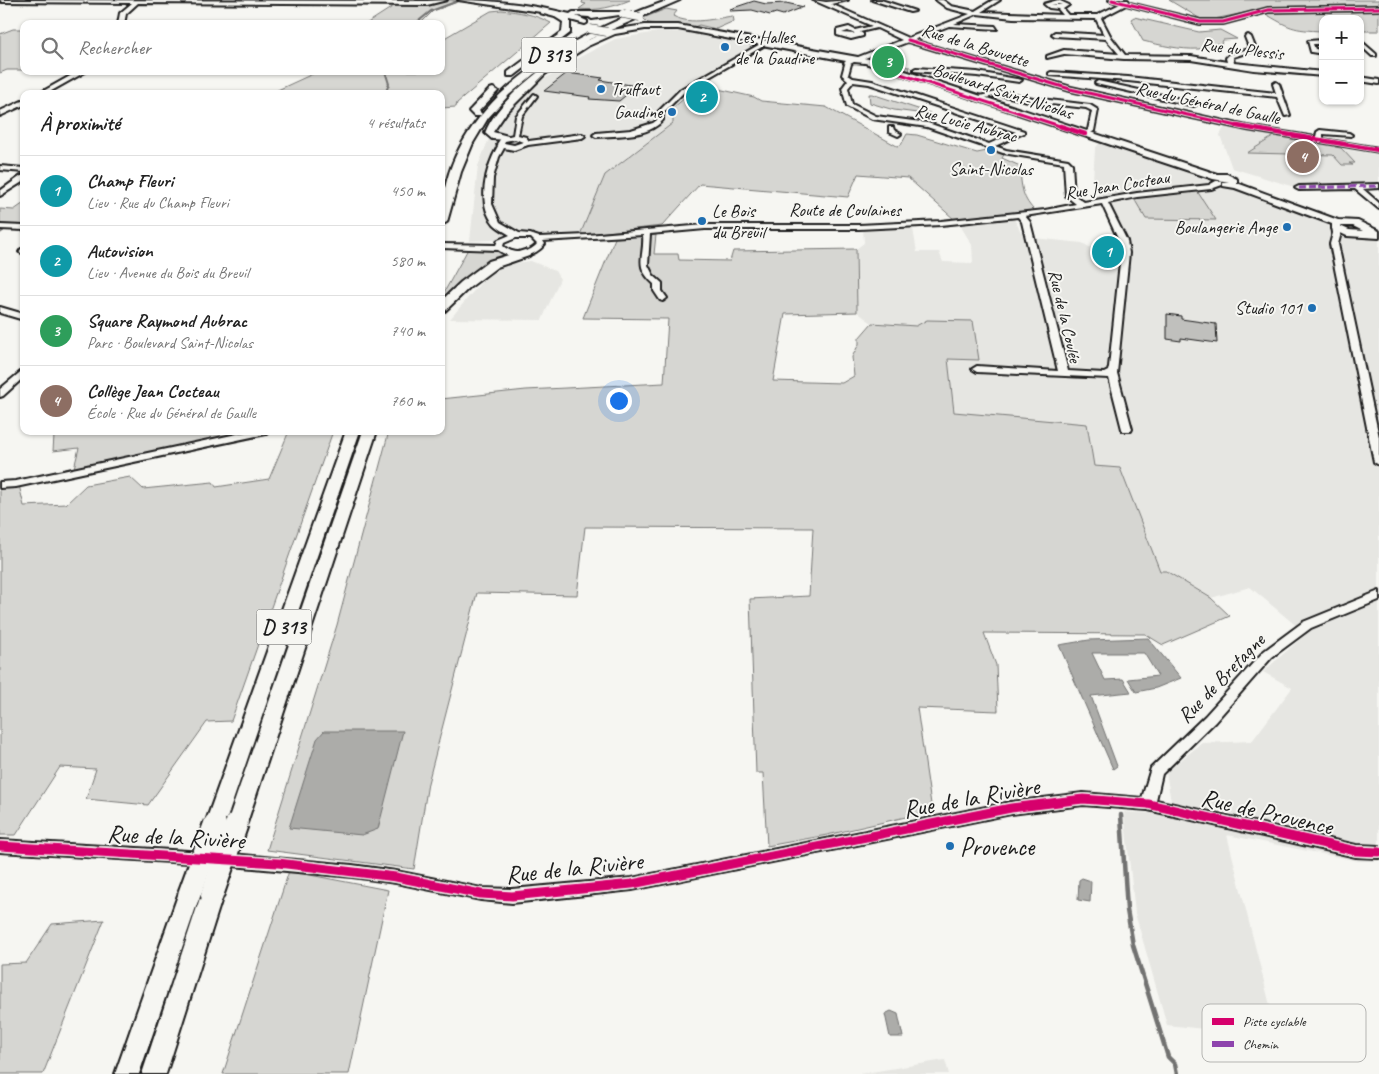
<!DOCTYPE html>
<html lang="fr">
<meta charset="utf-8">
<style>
:root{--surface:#fff;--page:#f6f6f6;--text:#222;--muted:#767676;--line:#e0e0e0;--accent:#d93025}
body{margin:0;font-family:Caveat,sans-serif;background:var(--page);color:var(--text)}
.controls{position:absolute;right:15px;top:15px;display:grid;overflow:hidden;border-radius:10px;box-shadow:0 1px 4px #0004}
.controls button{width:45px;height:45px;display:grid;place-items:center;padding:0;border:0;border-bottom:1px solid var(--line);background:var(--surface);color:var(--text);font:25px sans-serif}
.you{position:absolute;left:618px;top:400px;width:18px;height:18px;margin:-12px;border:4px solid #fff;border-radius:50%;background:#1a73e8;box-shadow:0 0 0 8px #1a73e833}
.badge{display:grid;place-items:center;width:32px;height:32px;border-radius:50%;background:var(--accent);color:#fff;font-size:16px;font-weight:700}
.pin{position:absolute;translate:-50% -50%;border:2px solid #fff;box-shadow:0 1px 5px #0006}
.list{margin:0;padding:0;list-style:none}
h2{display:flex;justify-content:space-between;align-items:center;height:65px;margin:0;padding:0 20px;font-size:21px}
h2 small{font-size:16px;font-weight:400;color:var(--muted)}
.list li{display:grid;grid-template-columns:32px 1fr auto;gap:15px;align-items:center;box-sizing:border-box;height:70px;padding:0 20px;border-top:1px solid var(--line)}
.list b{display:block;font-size:19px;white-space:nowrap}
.list p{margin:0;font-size:16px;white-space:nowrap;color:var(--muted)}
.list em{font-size:16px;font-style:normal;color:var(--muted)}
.icon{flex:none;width:28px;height:28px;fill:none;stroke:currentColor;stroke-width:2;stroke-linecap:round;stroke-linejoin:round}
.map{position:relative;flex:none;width:1379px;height:1074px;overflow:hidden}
.search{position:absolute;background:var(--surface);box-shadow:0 1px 4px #0004;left:20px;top:20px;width:425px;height:55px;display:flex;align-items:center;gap:12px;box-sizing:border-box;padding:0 18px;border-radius:10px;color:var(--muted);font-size:19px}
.panel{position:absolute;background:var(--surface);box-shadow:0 1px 4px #0004;left:20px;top:90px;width:425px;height:345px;border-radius:10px}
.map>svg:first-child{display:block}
.built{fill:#e6e6e2}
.green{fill:#d6d6d2;stroke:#797977}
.water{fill:#acaca9;stroke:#727271}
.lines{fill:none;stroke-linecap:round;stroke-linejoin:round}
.stream-far1{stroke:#727271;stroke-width:2}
.stream{stroke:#727271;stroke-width:4.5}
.building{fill:#c0c0bd;stroke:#1c1c1c}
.minor-casing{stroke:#1c1c1c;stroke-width:4}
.major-casing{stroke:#1c1c1c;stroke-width:4}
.highway-casing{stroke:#1c1c1c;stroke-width:4}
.minor{fill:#f6f6f2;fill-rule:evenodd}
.major{fill:#f6f6f2;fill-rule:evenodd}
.highway{fill:#f6f6f2;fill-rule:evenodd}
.major-bridge-casing{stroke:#1c1c1c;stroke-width:9;stroke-linecap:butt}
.highway-bridge-casing{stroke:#1c1c1c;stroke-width:26;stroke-linecap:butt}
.major-bridge{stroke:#f6f6f2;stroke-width:8}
.highway-bridge{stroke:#f6f6f2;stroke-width:22}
.quiet{stroke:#8e44ad;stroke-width:3;stroke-dasharray:7 3;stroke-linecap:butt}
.cycleway-far2-casing{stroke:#f6f6f2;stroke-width:5}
.cycleway-far1-casing{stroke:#f6f6f2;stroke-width:6}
.cycleway-casing{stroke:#f6f6f2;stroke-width:12}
.cycleway-far2{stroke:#d6006c;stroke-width:3}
.cycleway-far1{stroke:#d6006c;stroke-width:4.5}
.cycleway{stroke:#d6006c;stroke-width:9}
.poi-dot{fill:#1f6fb2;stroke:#f6f6f2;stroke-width:2}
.labels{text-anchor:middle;stroke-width:4;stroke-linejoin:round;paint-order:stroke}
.far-poi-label{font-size:18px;fill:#1c1c1c;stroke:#f6f6f2;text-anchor:start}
.far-street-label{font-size:18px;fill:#1c1c1c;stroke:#f6f6f2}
.shield{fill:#f6f6f2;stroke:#5d5d5c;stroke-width:1}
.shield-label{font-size:20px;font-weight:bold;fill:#1c1c1c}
.street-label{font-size:21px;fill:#1c1c1c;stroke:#f6f6f2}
.near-street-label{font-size:25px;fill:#1c1c1c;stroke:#f6f6f2}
.near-poi-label{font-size:25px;fill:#1c1c1c;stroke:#f6f6f2;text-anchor:start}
.key{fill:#f6f6f2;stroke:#b5b5b2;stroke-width:1}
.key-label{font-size:14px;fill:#1c1c1c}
</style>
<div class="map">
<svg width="1379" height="1074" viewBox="0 0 1379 1074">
<rect width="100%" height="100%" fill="#f6f6f2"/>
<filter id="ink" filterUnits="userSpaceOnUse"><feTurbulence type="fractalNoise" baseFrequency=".02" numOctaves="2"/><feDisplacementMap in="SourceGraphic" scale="10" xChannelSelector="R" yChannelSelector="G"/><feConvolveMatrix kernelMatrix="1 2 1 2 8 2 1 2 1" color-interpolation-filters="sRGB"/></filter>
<g filter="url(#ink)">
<g class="built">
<polygon points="663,31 697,33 766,46 700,85 673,108 673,123 605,175 580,235 551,237 520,233 493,240 470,241 478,166 488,141 509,108 533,86 576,59 615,39"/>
<polygon points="1225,126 1336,145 1335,147 1379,155 1379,184 1291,186 1232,168 1220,135"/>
<polygon points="1100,142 1326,222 1338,230 1379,235 1379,861 1358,861 1227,835 1278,1037 1167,1025 1135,913 1124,812 1173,814 1166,772 1202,743 1252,741 1292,688 1263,672 1306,634 1250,587 1211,598 1166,571 1160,571 1120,468 1094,467 965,414 954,412 948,359 927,320 916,326 872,323 857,312 856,249 864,243 863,229 913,229 917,252 939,252 943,262 973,263 972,245 960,225 1014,219 1024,237 1082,243 1095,250 1116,251 1114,237 1093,180 1095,149"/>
<polygon points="531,261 555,271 560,279 542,320 450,319 483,280 505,264"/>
<polygon points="945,1060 949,1074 859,1074"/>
</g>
<g class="green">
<polygon points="448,0 460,1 433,11 420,24 366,24 397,4 430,4"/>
<path d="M583,0H630C613,7 598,11 579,9L586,4L582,3Z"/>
<polygon points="1169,0 1379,0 1379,7 1269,8 1204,21"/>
<path d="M666,9L677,11L673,16C692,26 715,18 733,16L734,21L716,29L699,25L694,27L648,23L643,18Z"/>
<path d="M501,10C520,12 534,14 551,23L457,103L456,107L441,108V94H269L319,71H441V40L491,11Z"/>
<path d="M1301,10H1379V31H1360V19H1323V31C1292,30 1290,28 1264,13Z"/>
<path d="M1134,17L1199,32L1220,30L1237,39L1223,40L1221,44C1209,42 1208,49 1198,49C1181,50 1160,45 1143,41L1131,19Z"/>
<polygon points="13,29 24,29 24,70 7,70 0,73 0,34"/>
<polygon points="886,52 904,56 899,66 910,67 909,72 878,63 875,61"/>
<path d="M700,85L754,97L761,101L826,107L897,146L901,145L907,134L917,135L977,153L987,151L1005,153L1002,158L1020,166C1021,183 1021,197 1034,210L955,220L908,178L858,174L848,197L700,184L662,226L580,235L605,175L673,123V108Z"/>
<polygon points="869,94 872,94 930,113 925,114 894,110 870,103"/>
<polygon points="1276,135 1336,145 1335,147 1341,148 1355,163 1349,163 1353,165 1342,165 1333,155 1247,153"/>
<polygon points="1197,191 1216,220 1146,219 1133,197"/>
<polygon points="24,203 24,225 0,224 0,209 14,210"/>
<polygon points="656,235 654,254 678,254 679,260 730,261 733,251 856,249 857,312 785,314 773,381 842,383 854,376 852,357 859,344 859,338 872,323 916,326 927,320 973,321 979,360 948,359 954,412 1087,424 1094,466 1120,468 1160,571 1166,571 1211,598 1230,616 1163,645 1145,634 984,633 996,665 998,711 917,708 932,811 827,835 767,846 763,773 756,773 750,599 809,596 813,528 585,527 577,595 477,593 428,783 414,869 267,850 337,625 389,431 441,431 441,399 526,390 664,383 668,319 583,318 615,238"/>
<polygon points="468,249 499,251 512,255 505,258 441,304 441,298"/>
<polygon points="50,431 255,431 74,468 79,448 53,451 54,435 46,435"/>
<polygon points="289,431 333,431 231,721 207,722 148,805 86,799 96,769 60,767 16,835 0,835 0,487 19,485 24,506 66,504 86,485 130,477 143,489 213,482 216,487 269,479"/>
<polygon points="289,871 388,890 349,1074 223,1074"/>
<polygon points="104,920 43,1074 0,1074 0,964 26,963 52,924"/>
</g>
<g class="water">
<polygon points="1148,638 1181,678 1156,688 1136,692 1128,679 1158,676 1144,653 1092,653 1105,680 1123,679 1131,692 1091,696 1117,766 1113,769 1059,645 1089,640"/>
<polygon points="324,731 403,731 378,829 362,835 289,828 317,739"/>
<polygon points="1082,878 1091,881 1090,902 1078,900 1079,880"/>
<polygon points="891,1011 898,1014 903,1037 890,1037 885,1014"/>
</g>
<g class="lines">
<g class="stream-far1">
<polyline points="415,24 431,11 458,1"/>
<polyline points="385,71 389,84 385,94"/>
<polyline points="0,233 3,231"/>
</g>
<polyline class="stream" points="1121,815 1127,910 1133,945 1168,1057 1175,1064 1177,1074"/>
</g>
<g class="building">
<polygon points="754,1 766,4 786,3 804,7 783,15 776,13 770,15 752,10 730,11 730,9"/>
<polygon points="567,73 603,78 600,80 637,86 619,101 589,99 590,97 544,91"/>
<polygon points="700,92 713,94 704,102 691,100"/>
<polygon points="1167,314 1181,316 1181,319 1216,324 1217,343 1181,338 1181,341 1167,339"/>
</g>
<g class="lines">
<defs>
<g id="minor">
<polygon points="0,0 427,1 447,0 427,5 138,3 126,14 124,24 118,24 120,13 132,3 2,2"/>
<path d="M813,0L826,2L848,0L831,4L908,38L970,14L947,8L936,0H943L951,6L975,11L993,0H1000L981,12L1063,15L1058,9L1049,8L1044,4L1058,0L1069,5L1063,9L1068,15H1097L1120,4L1109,0H1128L1130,3L1200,20H1223L1268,8L1379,6V10L1268,12L1223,24H1200L1126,5L1101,18L1111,37L1125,55L1191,56L1227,62L1226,58L1229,55L1248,49L1249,47L1245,37L1248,35L1251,37L1255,47L1252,51L1233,57L1234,63L1323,72V76L1254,70L1191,60L1124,59L1064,54L1047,58V56L1064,50L1119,54L1106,39L1055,36L1052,34L1055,32L1104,35L1096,19L1013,18L977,14L954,24L995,26L997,29L949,26L913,40L1071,87L1247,126L1316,137L1317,132L1320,130L1349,133L1352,135L1351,136L1323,134V139L1379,148V152L1247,130L1070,91L908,42L857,61H853V59L902,40L877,28L860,32L863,34V36L851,39L837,35V30L849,27L855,30L872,26ZM1058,4L1062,5H1051ZM848,31L855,34L842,33Z"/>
<polygon points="872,0 881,0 915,11 910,12"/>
<polygon points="1323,40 1323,44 1313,44 1315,49 1323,50 1323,54 1311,52 1308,41"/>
<polygon points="1360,40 1376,54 1376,56 1372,56 1360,45"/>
<path d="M762,43L767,44L685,91L663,113V120C648,138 617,135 596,137L593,135L596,133L631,130L653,123L657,120L658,112L681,89Z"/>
<path d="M848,62L851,64L848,75L853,78L872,81L1024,131V133L995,146L1006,150L1068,160L1072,164L1074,195L1084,202L1137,193L1209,185L1216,181H1222V185L1211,189L1137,197L1108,203L1127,241L1129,253L1117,373L1132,429L1131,431H1123L1122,429L1109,378L977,372L972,369L977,366L1058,371L1022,222L1018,217L941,225L859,229H705L650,234L648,265L653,275L662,283V291L667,298L663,301L660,300L654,291V284C633,265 645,257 643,235L543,241L545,244C534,258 513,261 498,250L441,248V244L496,245L498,240L510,235C505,232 498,228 494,224C476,203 486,167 498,146L497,144L501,138L513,135L516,116L534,94L537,96L522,116L518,135L526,137L529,141L582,134L585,136L582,138L528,145L514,150L504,148L499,157L493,178L492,204L500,222L519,233L530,234L539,237L587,235L705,225H859L941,221L1045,210L1076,204L1066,196L1064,163L1003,153L927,127L872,119L847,106L842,88L848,80L842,75L845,64ZM853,82L869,84L1016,132L989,144L928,123L876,116L852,104L848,88ZM515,139L523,142L514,145L504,143L505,141ZM1102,204L1119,241L1121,253L1109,367L1108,371L1104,373L1068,371L1030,222L1025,216ZM516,238H531L537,244C528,254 514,255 503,246L504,243Z"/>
<polygon points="916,68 977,72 1022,80 1019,82 977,76 914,71 914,69"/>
<polygon points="79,71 87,71 46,94 38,94"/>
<polygon points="1051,72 1128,77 1276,93 1273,84 1276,82 1279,84 1290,115 1285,116 1277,97 1128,81 1049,75 1049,73"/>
<polygon points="1360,77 1379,80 1379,84 1360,81"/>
<polygon points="1098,81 1194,102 1197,104 1194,106 1096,84 1095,83"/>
<polygon points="1000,91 1033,98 1090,105 1098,110 1094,131 1085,136 1082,134 1088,130 1092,111 1086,108 1033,102 1000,95 975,100 972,98"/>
<polygon points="24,100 24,105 0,116 0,111"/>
<polygon points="889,127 893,127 894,130 901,134 898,136 889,132"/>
<polygon points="0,166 24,168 24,172 0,170"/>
<polygon points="21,176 24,176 24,181 0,196 0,191"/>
<polygon points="1379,184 1379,188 1363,189 1379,203 1379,209 1355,189 1299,190 1295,188 1299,186"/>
<polygon points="0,225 24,226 24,230 0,229"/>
<polygon points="1332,226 1338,226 1341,233 1338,244 1379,437 1379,465 1374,462 1330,244 1333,233"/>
<polygon points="21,249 24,249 24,254 19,252"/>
<polygon points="0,307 24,314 24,320 0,313"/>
<polygon points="24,369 24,377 3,396 0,397 0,389"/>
<polygon points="251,431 271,431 266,434 16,487 0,488 0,482 16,481"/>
<polygon points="1379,591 1379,600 1311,628 1272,657 1215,722 1162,774 1156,800 1356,845 1379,846 1379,858 1356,857 1148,810 1083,805 1011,814 632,890 512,903 481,900 396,883 352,877 221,865 216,863 214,859 216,855 221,853 352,865 396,871 481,888 512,889 632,878 1011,802 1083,793 1142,798 1151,768 1205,716 1264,651 1303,622"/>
<polygon points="0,840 205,852 210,854 212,858 210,862 205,864 0,852"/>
</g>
<g id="major">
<path d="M458,0C495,0 534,5 570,14L573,12H623L626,14L592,19L589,17L576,16L587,21V23L585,24L541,12Z"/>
<path d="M645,25H678L869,59L1217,174H1227L1237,179V183L1338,220L1358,221L1379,231V238L1347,236L1332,229V224L1235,188L1223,186V182H1229L1213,179L865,63L854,62L848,65L844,63L846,61L678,29H645L615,34L588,46L545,74L506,113L493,132L508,136V140L492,139L485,133C499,95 567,47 604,33L605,31ZM1340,226H1353L1363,231L1349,230Z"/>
</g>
<g id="highway">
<path d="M669,0H680L590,39L534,74L509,95L488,118L473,143L461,172L447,222L441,225C441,101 568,36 669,0Z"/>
<polygon points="540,9 561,13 570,19 570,33 514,76 508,76 508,72 562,32 563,22 555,17 540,13"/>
<polygon points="493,88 498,91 479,111 482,114 480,116 474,116 469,111 471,109 490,89"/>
<polygon points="525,250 529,252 531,254 529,256 497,267 469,288 445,311 441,312 441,301 461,282 489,261"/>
<polygon points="346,431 360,431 225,824 222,830 215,832 208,830 205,824"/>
<polygon points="363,431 377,431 247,823 244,829 237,831 230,829 227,823"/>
<polygon points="189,886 197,888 200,895 139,1074 115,1074 178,895 181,888"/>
<polygon points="212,886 220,888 223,895 166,1074 142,1074 201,895 204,888"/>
</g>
</defs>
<use href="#minor" class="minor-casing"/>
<use href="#major" class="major-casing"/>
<use href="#highway" class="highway-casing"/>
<use href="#minor" class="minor"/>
<use href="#major" class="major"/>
<use href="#highway" class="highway"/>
<defs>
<g id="major-bridge">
<polyline points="623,14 640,17"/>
<polyline points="590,29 607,32"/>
</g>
<g id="highway-bridge">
<polyline points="189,895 215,824"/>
<polyline points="212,895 237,823"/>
</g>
</defs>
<use href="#major-bridge" class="major-bridge-casing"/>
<use href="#highway-bridge" class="highway-bridge-casing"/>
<use href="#major-bridge" class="major-bridge"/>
<use href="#highway-bridge" class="highway-bridge"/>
<polyline class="quiet" points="1299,188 1379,186"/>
<defs>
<g id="cycleway-far2">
<polyline points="1112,0 1200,22 1223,22 1268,10 1379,8"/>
<polyline points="908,40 1070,89 1242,127"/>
<polyline points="873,65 1063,127"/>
</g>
<g id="cycleway-far1">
<polyline points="1060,126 1085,134"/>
<polyline points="1237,126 1379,150"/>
</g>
<polyline id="cycleway" points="0,846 278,863 396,877 481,894 512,896 632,884 1011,808 1083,799 1148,804 1356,851 1379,852"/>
</defs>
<use href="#cycleway-far2" class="cycleway-far2-casing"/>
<use href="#cycleway-far1" class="cycleway-far1-casing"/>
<use href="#cycleway" class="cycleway-casing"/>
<use href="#cycleway-far2" class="cycleway-far2"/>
<use href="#cycleway-far1" class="cycleway-far1"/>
<use href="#cycleway" class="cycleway"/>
</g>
</g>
<g class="poi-dot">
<circle cx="725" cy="47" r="5"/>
<circle cx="601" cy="89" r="5"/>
<circle cx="672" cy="112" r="5"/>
<circle cx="991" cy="150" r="5"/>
<circle cx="702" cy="221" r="5"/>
<circle cx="1287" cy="227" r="5"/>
<circle cx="1312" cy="308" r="5"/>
<circle cx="950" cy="846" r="5"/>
</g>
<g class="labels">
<g class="far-poi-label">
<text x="735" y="43">Les Halles<tspan x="735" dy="21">de la Gaudine</tspan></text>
<text x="611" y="95">Truffaut</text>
<text x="662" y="118" text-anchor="end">Gaudine</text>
<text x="991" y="175" text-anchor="middle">Saint-Nicolas</text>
<text x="712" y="217">Le Bois<tspan x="712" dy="21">du Breuil</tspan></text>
<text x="1277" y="233" text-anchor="end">Boulangerie Ange</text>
<text x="1302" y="314" text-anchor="end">Studio 101</text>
</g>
<g class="far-street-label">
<text transform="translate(975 45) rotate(17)" y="6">Rue de la Bouvette</text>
<text transform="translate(1242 49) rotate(7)" y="6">Rue du Plessis</text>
<text transform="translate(1003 91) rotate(18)" y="6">Boulevard Saint-Nicolas</text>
<text transform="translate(1208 103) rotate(12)" y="6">Rue du Général de Gaulle</text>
<text transform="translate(966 123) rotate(15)" y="6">Rue Lucie Aubrac</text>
<text transform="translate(1117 185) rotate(-9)" y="6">Rue Jean Cocteau</text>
<text x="845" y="216">Route de Coulaines</text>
<text transform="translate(1065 316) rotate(77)" y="6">Rue de la Coulée</text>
</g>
<g class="shield">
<rect x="521.5" y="37.5" width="55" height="35" rx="4"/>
<rect x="256.5" y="609.5" width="55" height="35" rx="4"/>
</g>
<g class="shield-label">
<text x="549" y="62">D 313</text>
<text x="284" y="634">D 313</text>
</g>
<g class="street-label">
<text transform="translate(1221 678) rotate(-46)" y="7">Rue de Bretagne</text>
</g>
<g class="near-street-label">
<text transform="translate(971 797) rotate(-10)" y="9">Rue de la Rivière</text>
<text transform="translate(1267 811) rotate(13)" y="9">Rue de Provence</text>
<text transform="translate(176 836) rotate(3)" y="9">Rue de la Rivière</text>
<text transform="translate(574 867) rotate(-6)" y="9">Rue de la Rivière</text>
</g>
<g class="near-poi-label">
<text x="960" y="855">Provence</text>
</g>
</g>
<rect x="1202" y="1004" width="164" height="58" rx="8" class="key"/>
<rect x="1212" y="1018" width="22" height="7" fill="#d6006c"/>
<rect x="1212" y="1041" width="22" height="6" fill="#8e44ad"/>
<g class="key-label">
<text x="1243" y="1026">Piste cyclable</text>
<text x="1243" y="1049">Chemin</text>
</g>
</svg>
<div class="controls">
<button>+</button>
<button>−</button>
</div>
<div class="you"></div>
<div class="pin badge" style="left:1108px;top:252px;background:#0f9aa8">1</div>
<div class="pin badge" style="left:702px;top:97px;background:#0f9aa8">2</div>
<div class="pin badge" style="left:888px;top:62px;background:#2e9e5b">3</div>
<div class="pin badge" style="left:1303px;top:157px;background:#8d6e63">4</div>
<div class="search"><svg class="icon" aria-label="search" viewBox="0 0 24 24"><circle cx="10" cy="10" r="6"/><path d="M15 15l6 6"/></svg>Rechercher</div>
<section class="panel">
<h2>À proximité<small>4 résultats</small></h2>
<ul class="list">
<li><span class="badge" style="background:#0f9aa8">1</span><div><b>Champ Fleuri</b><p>Lieu · Rue du Champ Fleuri</p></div><em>450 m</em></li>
<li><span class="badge" style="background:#0f9aa8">2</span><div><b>Autovision</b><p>Lieu · Avenue du Bois du Breuil</p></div><em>580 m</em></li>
<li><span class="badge" style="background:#2e9e5b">3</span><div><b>Square Raymond Aubrac</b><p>Parc · Boulevard Saint-Nicolas</p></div><em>740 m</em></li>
<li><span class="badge" style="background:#8d6e63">4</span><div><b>Collège Jean Cocteau</b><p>École · Rue du Général de Gaulle</p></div><em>760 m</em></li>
</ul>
</section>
</div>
